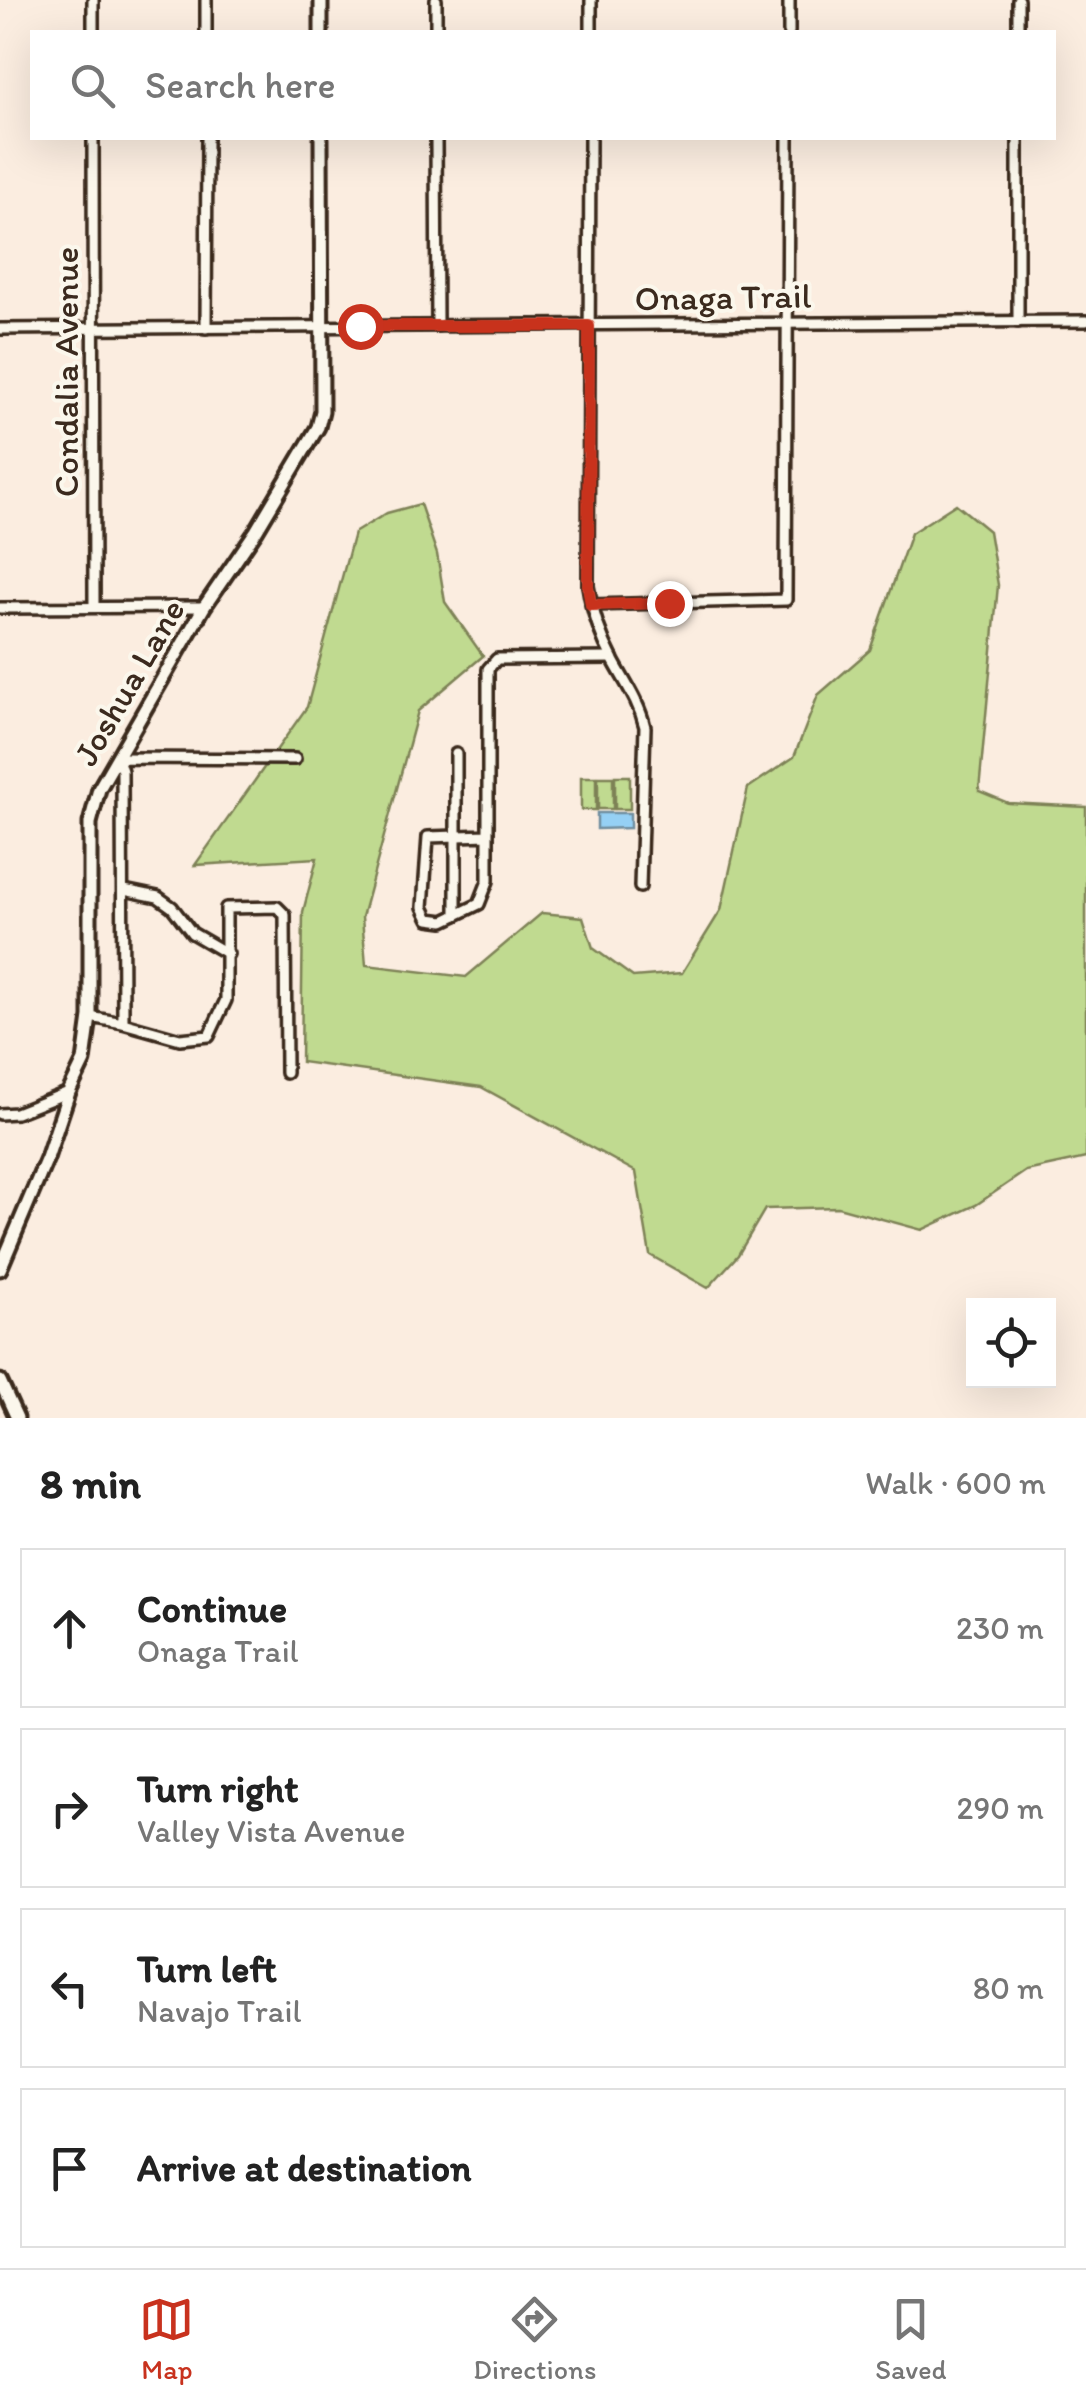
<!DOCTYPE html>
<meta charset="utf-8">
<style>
:root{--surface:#fff;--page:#f6f6f6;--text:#222;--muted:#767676;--line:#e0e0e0;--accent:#c8321e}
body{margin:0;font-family:Itim,sans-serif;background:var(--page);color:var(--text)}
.controls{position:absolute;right:30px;bottom:30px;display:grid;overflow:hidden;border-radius:0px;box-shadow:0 10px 40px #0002}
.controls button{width:90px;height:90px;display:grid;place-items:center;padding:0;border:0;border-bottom:2px solid var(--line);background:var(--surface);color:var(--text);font:50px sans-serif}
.stop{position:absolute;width:30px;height:30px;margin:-22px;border:8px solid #c8321e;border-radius:50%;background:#fff}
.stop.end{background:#c8321e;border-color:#fff;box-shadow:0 2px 10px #0008}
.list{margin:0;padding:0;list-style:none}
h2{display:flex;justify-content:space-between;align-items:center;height:130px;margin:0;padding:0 40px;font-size:42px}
h2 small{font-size:32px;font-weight:400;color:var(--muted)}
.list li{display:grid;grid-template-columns:65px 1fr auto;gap:30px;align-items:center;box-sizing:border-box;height:160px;margin:0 20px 20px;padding:0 20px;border:2px solid var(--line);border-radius:0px}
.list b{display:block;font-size:38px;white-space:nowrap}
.list p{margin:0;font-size:32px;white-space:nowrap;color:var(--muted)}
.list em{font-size:32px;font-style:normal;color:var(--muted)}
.icon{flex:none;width:55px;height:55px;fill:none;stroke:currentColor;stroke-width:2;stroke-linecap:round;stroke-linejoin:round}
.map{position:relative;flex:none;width:1086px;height:1418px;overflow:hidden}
.search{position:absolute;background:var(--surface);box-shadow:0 10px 40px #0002;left:30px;right:30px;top:30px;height:110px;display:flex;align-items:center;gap:25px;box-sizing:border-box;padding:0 35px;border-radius:0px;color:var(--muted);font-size:38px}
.sheet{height:850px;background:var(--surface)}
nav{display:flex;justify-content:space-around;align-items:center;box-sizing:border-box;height:140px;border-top:2px solid var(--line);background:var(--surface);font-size:28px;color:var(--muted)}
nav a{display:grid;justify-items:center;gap:5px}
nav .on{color:var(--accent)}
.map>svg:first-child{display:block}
.green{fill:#c0da90;stroke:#7e8257;stroke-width:2.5}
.water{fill:#95d0f5;stroke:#718e9f;stroke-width:2.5}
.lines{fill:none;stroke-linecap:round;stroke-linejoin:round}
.minor-casing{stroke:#3b2a1e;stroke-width:16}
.major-casing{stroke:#3b2a1e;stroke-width:19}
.minor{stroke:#fbf7ec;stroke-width:9}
.major{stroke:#fbf7ec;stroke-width:11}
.route{stroke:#c8321e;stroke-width:12}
.labels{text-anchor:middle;stroke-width:8;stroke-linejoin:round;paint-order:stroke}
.street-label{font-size:35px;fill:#3b2a1e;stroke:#fbf7ec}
</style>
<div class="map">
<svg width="1086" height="1418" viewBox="0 0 1086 1418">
<rect width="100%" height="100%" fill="#fbede0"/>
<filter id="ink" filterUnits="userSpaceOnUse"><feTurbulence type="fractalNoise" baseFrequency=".01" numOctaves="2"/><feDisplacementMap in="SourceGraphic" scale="20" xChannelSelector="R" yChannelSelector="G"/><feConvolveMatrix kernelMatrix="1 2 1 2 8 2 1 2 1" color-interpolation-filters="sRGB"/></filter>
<g filter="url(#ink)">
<g class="green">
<polygon points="420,504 437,554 445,602 483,656 418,711 362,917 366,965 466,977 542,913 583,917 593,948 633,977 682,973 721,910 748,788 794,757 818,695 870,650 911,533 956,504 989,531 998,585 979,791 1008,803 1086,807 1086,1158 1026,1171 976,1205 922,1230 838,1207 765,1209 738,1255 708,1288 650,1255 636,1172 481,1087 301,1062 303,912 317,858 195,865 307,707 354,533 387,513"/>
<rect x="615" y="776" width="15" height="33"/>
<rect x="581" y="777" width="15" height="33"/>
<rect x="598" y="777" width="15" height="32"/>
</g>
<polygon class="water" points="597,813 630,813 630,828 597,829"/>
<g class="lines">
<defs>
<g id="minor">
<polyline points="93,0 93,32"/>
<polyline points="206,0 206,32"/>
<polyline points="436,32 436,0"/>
<polyline points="591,32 591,0"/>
<polyline points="789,32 789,0"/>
<polyline points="1018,32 1018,0"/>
<polyline points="93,138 94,607"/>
<polyline points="436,138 437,326"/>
<path d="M590,138L588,586C592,612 602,639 614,662C626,684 639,702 645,727L640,887"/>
<polyline points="1018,322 1018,138"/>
<polyline points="206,328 207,138"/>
<polyline points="0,329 1086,321"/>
<polyline points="591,605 786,600 788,138"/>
<polyline points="0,608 204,607"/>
<polyline points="456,754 456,915"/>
<polyline points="488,835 428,837 423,907 429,919 444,921 479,904 488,881 488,669 497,659 612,658"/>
<polyline points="124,890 158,897 172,907 192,933 228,954"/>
<polyline points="90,1017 123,1023 122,771 118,758 295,759"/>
<polyline points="123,1023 180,1039 209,1036 226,1000 226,908 277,907 285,915 286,1073"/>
<polyline points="0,1114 16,1113 69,1092"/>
</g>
<g id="major">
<polyline points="321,0 321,32"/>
<polyline points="0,1269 47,1158 69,1092 84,1061 90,1017 90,823 99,789 204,607 256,531 318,427 322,411 321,138"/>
<polyline points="0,1381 17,1418"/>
</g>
</defs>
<use href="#minor" class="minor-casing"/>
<use href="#major" class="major-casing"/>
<use href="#minor" class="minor"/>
<use href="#major" class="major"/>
</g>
</g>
<g class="lines" filter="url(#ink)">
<polyline class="route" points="360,326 589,326 588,586 591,605 669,603"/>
</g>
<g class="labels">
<g class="street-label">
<text transform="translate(723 297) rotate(-1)" y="12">Onaga Trail</text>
<text transform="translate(66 372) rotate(-90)" y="12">Condalia Avenue</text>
<text transform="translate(129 682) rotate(-60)" y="12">Joshua Lane</text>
</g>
</g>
</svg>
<div class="controls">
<button><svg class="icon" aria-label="locate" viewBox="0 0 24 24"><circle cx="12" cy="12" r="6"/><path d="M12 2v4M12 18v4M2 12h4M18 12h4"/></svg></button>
</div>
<div class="stop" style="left:360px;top:326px"></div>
<div class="stop end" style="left:669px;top:603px"></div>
<div class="search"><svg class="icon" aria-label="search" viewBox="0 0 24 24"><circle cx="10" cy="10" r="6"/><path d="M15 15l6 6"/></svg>Search here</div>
</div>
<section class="sheet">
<h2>8 min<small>Walk · 600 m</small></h2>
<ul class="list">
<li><svg class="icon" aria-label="ahead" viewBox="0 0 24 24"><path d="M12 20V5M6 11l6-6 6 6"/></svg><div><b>Continue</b><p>Onaga Trail</p></div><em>230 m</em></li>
<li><svg class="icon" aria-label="right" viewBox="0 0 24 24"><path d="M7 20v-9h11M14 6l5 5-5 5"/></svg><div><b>Turn right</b><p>Valley Vista Avenue</p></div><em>290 m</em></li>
<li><svg class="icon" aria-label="left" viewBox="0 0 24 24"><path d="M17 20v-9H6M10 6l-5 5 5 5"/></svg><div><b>Turn left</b><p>Navajo Trail</p></div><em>80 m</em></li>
<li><svg class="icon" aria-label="arrive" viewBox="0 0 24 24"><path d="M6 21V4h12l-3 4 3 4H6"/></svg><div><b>Arrive at destination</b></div></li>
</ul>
</section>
<nav>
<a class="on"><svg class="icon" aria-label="map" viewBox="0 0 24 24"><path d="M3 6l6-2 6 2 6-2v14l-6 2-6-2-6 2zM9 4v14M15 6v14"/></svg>Map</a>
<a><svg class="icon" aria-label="directions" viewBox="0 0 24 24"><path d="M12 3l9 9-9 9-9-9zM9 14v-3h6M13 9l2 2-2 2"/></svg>Directions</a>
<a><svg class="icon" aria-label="saved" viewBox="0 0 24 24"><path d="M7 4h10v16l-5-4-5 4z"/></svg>Saved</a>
</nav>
